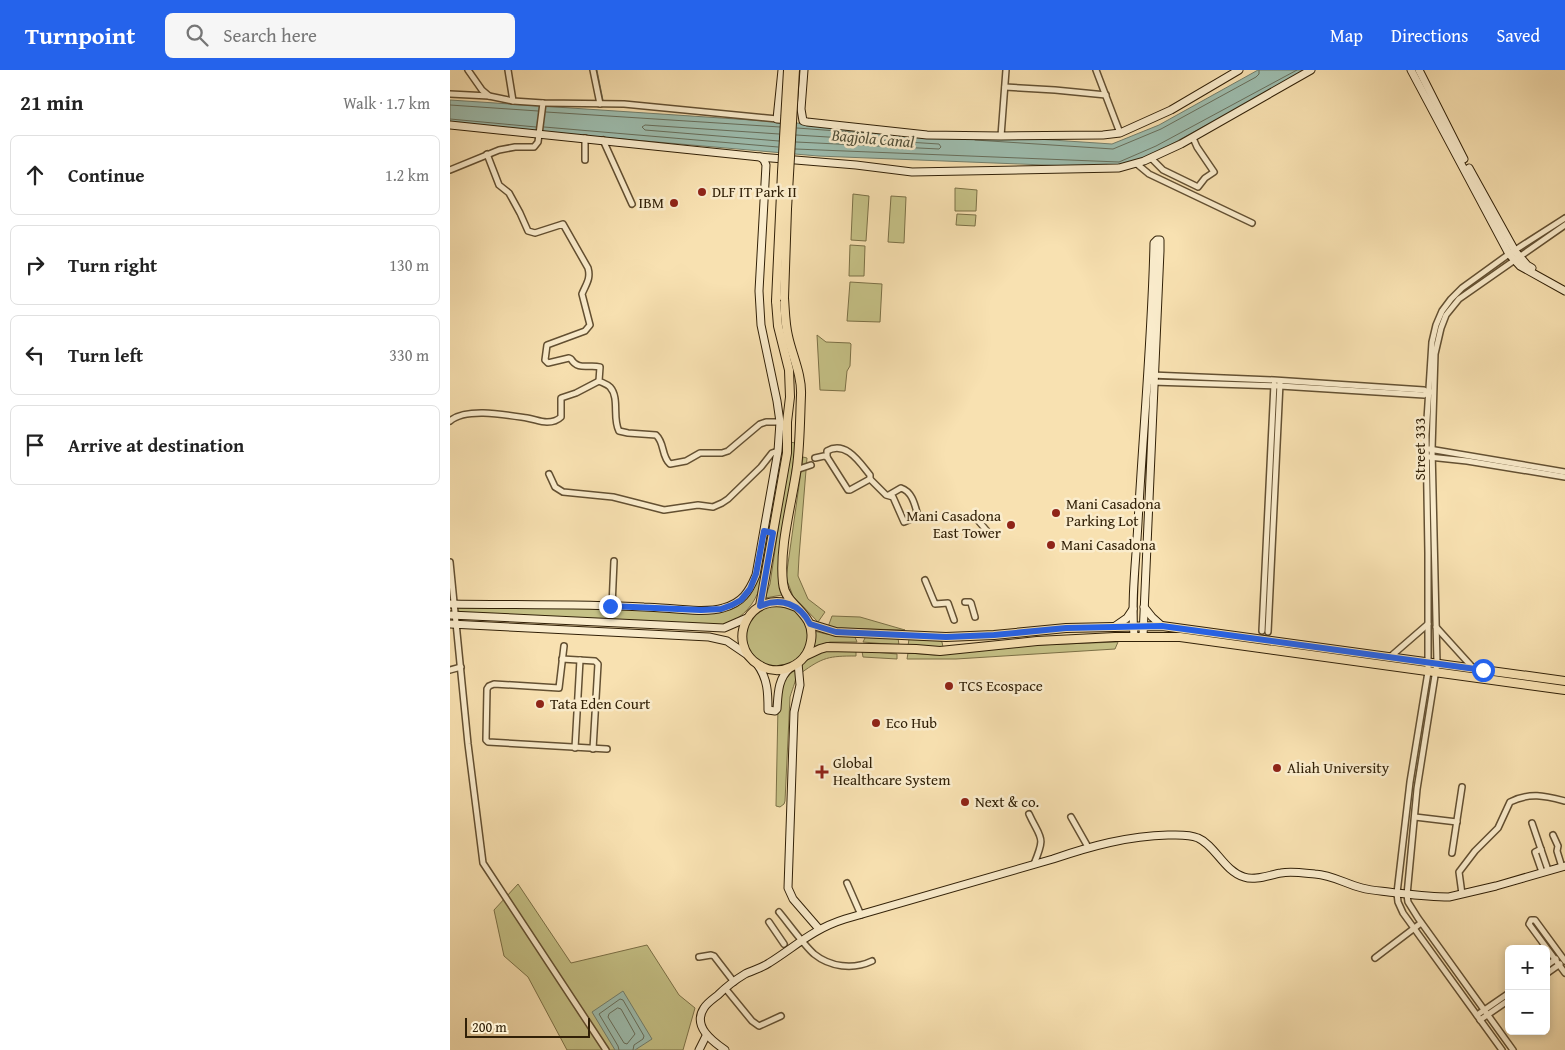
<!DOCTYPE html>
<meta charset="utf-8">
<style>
:root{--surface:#fff;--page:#f6f6f6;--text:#222;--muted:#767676;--line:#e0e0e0;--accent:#2563eb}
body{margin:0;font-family:"Gentium Book Plus",serif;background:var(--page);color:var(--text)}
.controls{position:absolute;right:15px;bottom:15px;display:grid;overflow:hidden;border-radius:8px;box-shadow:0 2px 8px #0003}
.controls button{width:45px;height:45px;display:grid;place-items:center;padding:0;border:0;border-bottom:1px solid var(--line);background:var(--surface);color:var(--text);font:25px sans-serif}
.scale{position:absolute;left:15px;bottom:12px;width:125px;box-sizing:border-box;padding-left:5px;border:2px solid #312007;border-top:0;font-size:14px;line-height:18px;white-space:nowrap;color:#312007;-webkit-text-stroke:4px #faeccc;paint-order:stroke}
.stop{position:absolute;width:15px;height:15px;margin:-11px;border:4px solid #2563eb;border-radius:50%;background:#fff}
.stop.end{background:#2563eb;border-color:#fff;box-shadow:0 1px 5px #0008}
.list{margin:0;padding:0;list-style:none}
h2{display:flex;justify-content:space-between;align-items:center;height:65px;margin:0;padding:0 20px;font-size:21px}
h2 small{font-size:16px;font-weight:400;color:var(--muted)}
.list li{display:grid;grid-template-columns:32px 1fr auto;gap:15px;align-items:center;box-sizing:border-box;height:80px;margin:0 10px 10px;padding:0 10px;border:1px solid var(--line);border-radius:8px}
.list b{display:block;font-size:19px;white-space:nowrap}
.list em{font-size:16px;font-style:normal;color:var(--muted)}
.icon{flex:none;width:28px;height:28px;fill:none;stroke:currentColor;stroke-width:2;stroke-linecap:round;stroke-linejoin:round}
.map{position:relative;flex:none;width:1115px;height:980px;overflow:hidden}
header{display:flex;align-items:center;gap:30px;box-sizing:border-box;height:70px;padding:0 25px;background:var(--accent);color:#fff}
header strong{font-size:24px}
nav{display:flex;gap:28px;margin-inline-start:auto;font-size:18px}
.search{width:350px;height:45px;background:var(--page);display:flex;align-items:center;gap:12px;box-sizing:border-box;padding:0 18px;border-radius:8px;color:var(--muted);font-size:19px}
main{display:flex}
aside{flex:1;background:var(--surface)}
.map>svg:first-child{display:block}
.green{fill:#c5c186;stroke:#7b7046}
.water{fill:#9dbdaf;stroke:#727e6c}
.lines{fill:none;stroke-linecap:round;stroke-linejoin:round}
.shore{stroke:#676e5b;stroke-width:1}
.stream{stroke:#727e6c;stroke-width:1}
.street-casing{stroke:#635032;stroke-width:8}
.secondary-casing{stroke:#312007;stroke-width:9}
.primary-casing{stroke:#312007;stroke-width:10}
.street{stroke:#faeccc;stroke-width:5}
.secondary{stroke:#faeccc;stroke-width:7}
.primary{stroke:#f8e1b1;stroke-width:8}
.primary-bridge-casing{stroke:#312007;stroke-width:10;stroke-linecap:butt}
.primary-bridge{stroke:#f8e1b1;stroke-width:8}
.route{stroke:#2563eb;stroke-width:6}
.poi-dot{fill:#8f2418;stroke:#faeccc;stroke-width:2}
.labels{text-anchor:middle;stroke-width:5;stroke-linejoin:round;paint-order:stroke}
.poi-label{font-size:15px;fill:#312007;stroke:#faeccc;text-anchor:start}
.street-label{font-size:15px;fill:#312007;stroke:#faeccc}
.water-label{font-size:16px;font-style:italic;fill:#514f39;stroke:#faeccc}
</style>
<header>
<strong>Turnpoint</strong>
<div class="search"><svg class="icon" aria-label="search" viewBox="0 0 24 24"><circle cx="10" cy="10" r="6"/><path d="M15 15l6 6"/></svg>Search here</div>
<nav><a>Map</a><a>Directions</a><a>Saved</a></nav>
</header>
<main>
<aside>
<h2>21 min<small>Walk · 1.7 km</small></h2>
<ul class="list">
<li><svg class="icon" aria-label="ahead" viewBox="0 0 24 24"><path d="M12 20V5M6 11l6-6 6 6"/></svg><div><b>Continue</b></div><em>1.2 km</em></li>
<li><svg class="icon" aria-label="right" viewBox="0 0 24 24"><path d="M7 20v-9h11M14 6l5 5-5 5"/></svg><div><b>Turn right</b></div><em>130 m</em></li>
<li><svg class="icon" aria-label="left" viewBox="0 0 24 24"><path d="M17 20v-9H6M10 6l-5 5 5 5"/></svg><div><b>Turn left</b></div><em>330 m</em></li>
<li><svg class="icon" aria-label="arrive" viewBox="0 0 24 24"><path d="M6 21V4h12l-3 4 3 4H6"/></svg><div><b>Arrive at destination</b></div></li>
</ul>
</aside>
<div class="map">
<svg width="1115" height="980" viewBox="0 0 1115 980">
<rect width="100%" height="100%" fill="#f8e1b1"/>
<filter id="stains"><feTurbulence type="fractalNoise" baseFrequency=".004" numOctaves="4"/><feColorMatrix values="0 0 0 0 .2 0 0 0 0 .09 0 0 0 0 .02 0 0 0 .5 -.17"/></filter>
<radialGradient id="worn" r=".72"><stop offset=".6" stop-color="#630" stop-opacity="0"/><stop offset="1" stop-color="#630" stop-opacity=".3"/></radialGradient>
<g class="green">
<polygon points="505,118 527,120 526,141 505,141"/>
<polygon points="403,124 419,126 416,171 401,170"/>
<polygon points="441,126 456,127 454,173 438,172"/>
<polygon points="507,144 526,145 525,156 506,155"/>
<polygon points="400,175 415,176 414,206 399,206"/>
<polygon points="400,212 432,214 430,252 397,251"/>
<polygon points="367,265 376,272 400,273 401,274 400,296 397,301 395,321 370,320"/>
<polygon points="339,372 346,373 330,485 329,513 332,525 315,528 320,514 334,419"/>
<polygon points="353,387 357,388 349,487 348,506 358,529 375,542 368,552 343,526 336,508"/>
<path d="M316,465L319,466C313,502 315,538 275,555L7,542V538H172L262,542L298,525Z"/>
<circle cx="327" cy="566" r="31"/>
<polygon points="382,546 410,547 455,560 381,558 378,557"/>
<polygon points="364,561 376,564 403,566 405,567 407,572 380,572 363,577"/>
<polygon points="416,566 448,568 449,575 413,572"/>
<polygon points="459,569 489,570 492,572 493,577 458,576"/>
<polygon points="668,572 665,579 506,589 457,589 458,583 485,585 586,575"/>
<path d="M381,580L406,581V586C379,586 373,587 351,603V596C358,586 369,581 381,580Z"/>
<polygon points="412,581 447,584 447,589 413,587"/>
<path d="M347,599C347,609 343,617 340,627L335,731L334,734L330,737L326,736L328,636L332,614L340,604Z"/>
<polygon points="68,814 121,893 197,875 229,925 245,938 233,980 117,980 78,907 54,886 44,840"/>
</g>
<g class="water">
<polygon points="808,0 857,0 709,81 670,98 368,86 0,54 0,30 662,74 709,55"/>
<polygon points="173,921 202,969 185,980 165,980 142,942"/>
</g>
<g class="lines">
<g class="shore">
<polyline points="0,35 88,41"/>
<polyline points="96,42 330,57"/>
<polyline points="0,49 86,57"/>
<polyline points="94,57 328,77"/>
<polyline points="347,58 414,63"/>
<polyline points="525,70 663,79 711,59 806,7 809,4 809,0"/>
<polyline points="329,71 195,60 192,57 195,55 329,64"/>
<polyline points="346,72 489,79 491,77 489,74 346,65"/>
<polyline points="345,79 669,92 706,76 847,0"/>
<polygon points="168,938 171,939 185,964 177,974 174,973 158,947 159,944"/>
<polyline points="169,980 168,976 149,944 170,929 173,930 194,966 193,969 184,975 183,980"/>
</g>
<polyline class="stream" points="147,0 153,30"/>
<defs>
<g id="street">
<polyline points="18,0 32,20 39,26"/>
<polyline points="58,0 63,31"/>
<polyline points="143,0 150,34"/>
<polyline points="646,0 670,63"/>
<polyline points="555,17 605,20 656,25"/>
<polyline points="0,24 39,26 63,31 93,33 174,34 327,49"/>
<polyline points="551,66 556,0"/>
<polyline points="135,68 135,90"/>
<polyline points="153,70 182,134"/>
<path d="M37,84L49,115L59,123L70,143L78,161L85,163L113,154L138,198C141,209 136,214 132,224L140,255L135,261L97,275L95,290L98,293L119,288L121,289C128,301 139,294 150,297L149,311C153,313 157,314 160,317C170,328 162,348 169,361L178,363L206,365C215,373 211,386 220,394L236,391L250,383H272L278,381L310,354L316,352H330"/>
<polyline points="701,88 713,100 748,117 755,108 764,102 747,77 743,68"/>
<polyline points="687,94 699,104 802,153"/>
<polyline points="0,100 49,80 65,77 84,77 88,72 93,33"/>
<polyline points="701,305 824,310 974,320 978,322 982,322"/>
<polyline points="702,312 830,316 974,325 978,322"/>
<path d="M0,351C16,337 57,345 77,348C84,349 90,352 97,352C102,352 107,351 111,347V328L126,323L149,311"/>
<polyline points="979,379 1115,402"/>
<path d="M377,387V381C396,370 410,393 420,405V409"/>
<polyline points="979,387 1017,391 1115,407"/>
<path d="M365,388L374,386L377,387L398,420H400L420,409L436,425L443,427L454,452L468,446C465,436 463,422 451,418L439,425"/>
<polyline points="346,400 361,395"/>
<polyline points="99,404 105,417 113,422 163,427 214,440 248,435 263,437 272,433 278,429 311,397 322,383 328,381"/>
<polyline points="525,447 537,461"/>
<polyline points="0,492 18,674 33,793 156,980"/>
<polyline points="475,510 485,534 498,533 504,550"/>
<polyline points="515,532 520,532 521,533 525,547"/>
<polyline points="162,536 164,491"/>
<polyline points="986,557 1024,599"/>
<polyline points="812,561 824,314"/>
<polyline points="818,562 830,313"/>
<polyline points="114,576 109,618 44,614 39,616 37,619 36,670 38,672 157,679"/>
<polyline points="940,587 978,554"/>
<polyline points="112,589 145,591 148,594 143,679"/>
<polyline points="0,600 11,597"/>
<polyline points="125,678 130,590"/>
<path d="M579,744C591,770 596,765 584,794"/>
<polyline points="621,747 638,777"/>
<polyline points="965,747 1007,752"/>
<polyline points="1082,753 1098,800"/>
<polyline points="1103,765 1108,776 1107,781 1112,797"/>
<polyline points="1091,779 1085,782 1092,802"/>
<polyline points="1002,783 1012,717"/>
<polyline points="397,813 411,845"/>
<path d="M1012,824L1009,802L1025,781L1048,758L1060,732C1080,722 1095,726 1115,731"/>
<path d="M329,842C339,854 353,874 364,884C380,897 403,900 422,891"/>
<polyline points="319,852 334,874"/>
<polyline points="249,887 261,885 264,886 284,912"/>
<polyline points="925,888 971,853"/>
<polyline points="1115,891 1085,850 1081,850 1079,854 1115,903"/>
<polyline points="1096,896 1106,889"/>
<polyline points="1096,904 1110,894"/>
<polyline points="275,918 302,951 309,956 331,946"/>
<polyline points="1027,945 1059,923"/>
<polyline points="1030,950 1059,930"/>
<polyline points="1052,980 953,843 948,832 947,823 960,712 978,602 978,483 976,365 982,272 986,255 992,241 1001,229 1012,218 1059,184 1115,148"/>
<polyline points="1063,980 968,848 958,832 957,825 967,719 987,593 982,379 985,284 991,258 996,245 1009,229 1115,155"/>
</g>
<g id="secondary">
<polyline points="332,0 327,49 340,50"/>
<polyline points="354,0 351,39 353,51 357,52 477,65 551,66 653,65 670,63 721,40 789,0"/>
<polyline points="961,0 1059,184 1070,196 1115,221"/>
<polyline points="969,0 1014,89"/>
<path d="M0,55L310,87L314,90L316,95L309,221L311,255L327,331L330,352L328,381L306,505C299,522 292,533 273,538C253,544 216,537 194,537C129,534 65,535 0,534"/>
<polyline points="310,87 406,95 462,102 669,98 694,91 731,74 861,0"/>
<polyline points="1019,98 1065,181 1077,195 1082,198"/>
<polyline points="694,537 702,547 712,556"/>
<polyline points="0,545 274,558 297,548"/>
<polyline points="0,554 259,567 277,571 299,586"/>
<polyline points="664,557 677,548 683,539"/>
<path d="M684,566C681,529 686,490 688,453C693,360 702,267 704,173L707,170H710V181L693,566"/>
<polyline points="348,593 350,615 344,642 338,818 343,829 369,859"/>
<path d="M307,594C318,609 318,623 318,640L325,641L327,639C328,624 328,608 340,598"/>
<polyline points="249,980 256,966"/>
<path d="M275,980C262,971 242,956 254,938C257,933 263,929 268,925C276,917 285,910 295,904C303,900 312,898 319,893C346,876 363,859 395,849L603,789C641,776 678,766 718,765C728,765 739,764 748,768C765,775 774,801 794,807C805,811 819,805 831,803C841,801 854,803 865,804C882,805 896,814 912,818C923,821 935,821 946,823C964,825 981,827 999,827L1046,816L1115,796"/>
</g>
<g id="primary">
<path d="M334,228C335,241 335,254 338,266C342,285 352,305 351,325C350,348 350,373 347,397C342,433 329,476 333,513C335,537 366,542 361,571C357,595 330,608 309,595C273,574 300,515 346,537"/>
<polyline points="310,536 337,383 337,352 340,327 339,300 328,256 326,231"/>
<polyline points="360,554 386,562 496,567 544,565 616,558 712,556 1115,611"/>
<polyline points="355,586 370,579 377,577 466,579 490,581 587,571 665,567 730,567 1115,620"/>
</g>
</defs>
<use href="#street" class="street-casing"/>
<use href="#secondary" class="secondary-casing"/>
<use href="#primary" class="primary-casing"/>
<use href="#street" class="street"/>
<use href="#secondary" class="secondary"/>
<use href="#primary" class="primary"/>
<defs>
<g id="primary-bridge">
<polyline points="334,228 337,139 345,0"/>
<polyline points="326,231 332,102 338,0"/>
</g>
</defs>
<use href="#primary-bridge" class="primary-bridge-casing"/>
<use href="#primary-bridge" class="primary-bridge"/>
</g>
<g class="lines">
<path class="route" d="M160,536L251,540L271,539L282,535L291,530L300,519L306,504L314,461L323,463L310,536C331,527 350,534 360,554L386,562L496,567L544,565L616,558L712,556L1033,600"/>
</g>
<g class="poi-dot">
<circle cx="252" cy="122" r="5"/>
<circle cx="224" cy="133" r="5"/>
<circle cx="606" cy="443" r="5"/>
<circle cx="561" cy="455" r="5"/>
<circle cx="601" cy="475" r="5"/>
<circle cx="499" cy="616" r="5"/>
<circle cx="90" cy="634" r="5"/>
<circle cx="426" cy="653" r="5"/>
<circle cx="827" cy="698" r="5"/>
<path d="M369.5 694.5h5v5h5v5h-5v5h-5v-5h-5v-5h5z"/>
<circle cx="515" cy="732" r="5"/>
</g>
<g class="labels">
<g class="poi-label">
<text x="262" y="127">DLF IT Park II</text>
<text x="214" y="138" text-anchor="end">IBM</text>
<text x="616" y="439">Mani Casadona<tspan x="616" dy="17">Parking Lot</tspan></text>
<text x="551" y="451" text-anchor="end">Mani Casadona<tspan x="551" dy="17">East Tower</tspan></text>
<text x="611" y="480">Mani Casadona</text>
<text x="509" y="621">TCS Ecospace</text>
<text x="100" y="639">Tata Eden Court</text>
<text x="436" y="658">Eco Hub</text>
<text x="383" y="698">Global<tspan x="383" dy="17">Healthcare System</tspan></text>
<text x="837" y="703">Aliah University</text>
<text x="525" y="737">Next &amp; co.</text>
</g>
<g class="street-label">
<text transform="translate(970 379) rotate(-90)" y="5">Street 333</text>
</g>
<g class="water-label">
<text transform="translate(423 68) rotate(5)" y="6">Bagjola Canal</text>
</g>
</g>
<rect width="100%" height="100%" filter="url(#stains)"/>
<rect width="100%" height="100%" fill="url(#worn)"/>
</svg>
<div class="controls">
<button>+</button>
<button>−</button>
</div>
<div class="scale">200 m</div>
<div class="stop" style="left:1033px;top:600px"></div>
<div class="stop end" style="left:160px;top:536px"></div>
</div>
</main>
